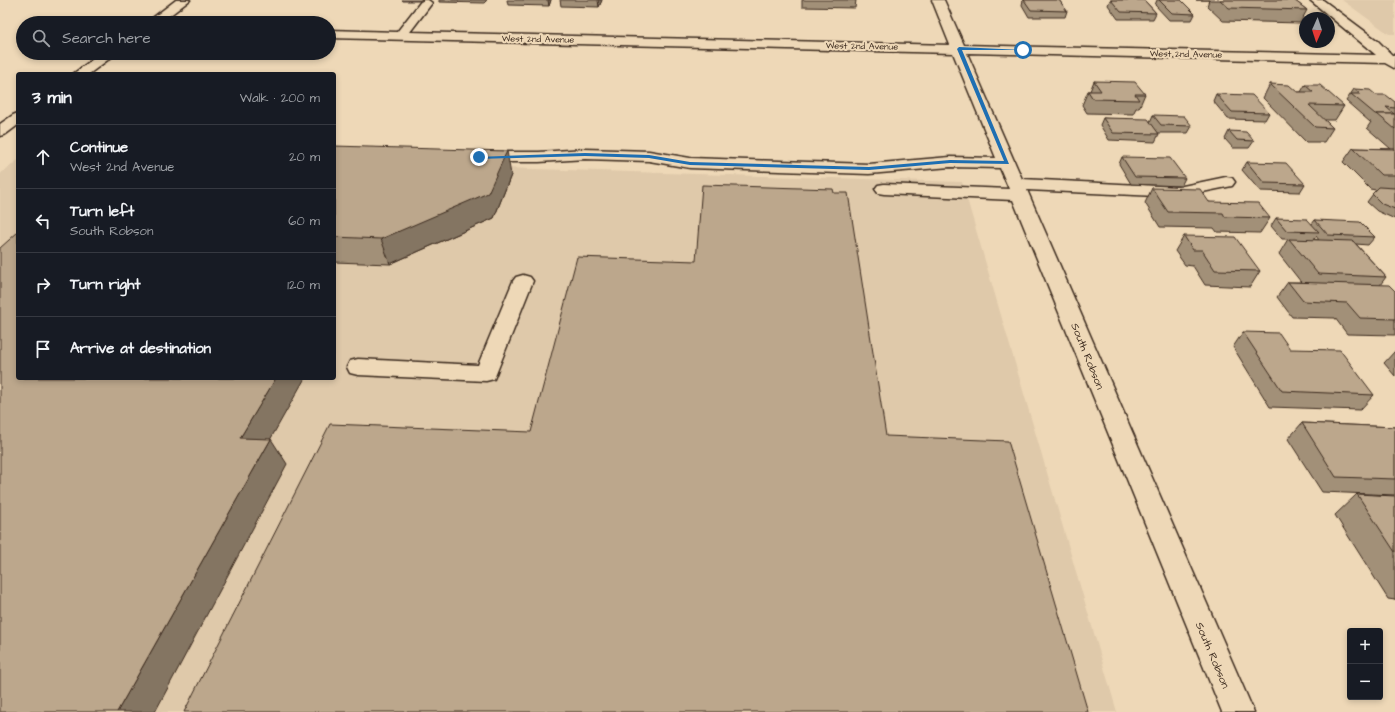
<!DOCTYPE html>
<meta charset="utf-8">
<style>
:root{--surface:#171b24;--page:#242831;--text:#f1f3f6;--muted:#9ea1a6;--line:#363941}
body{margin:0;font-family:"Architects Daughter",sans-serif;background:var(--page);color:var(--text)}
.controls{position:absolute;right:12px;bottom:12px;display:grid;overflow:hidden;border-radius:4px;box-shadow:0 2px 6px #0003}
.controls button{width:36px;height:36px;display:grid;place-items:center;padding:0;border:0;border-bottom:1px solid var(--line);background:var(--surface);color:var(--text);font:20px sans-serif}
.compass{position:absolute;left:1299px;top:12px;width:36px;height:36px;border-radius:50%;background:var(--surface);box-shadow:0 2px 6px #0003;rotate:183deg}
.stop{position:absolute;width:12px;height:12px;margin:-9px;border:3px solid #1f6fb2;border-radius:50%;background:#fff}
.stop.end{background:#1f6fb2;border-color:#fff;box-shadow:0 1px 4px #0008}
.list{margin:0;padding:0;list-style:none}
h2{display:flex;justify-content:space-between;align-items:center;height:52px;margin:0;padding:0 16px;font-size:17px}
h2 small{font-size:13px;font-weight:400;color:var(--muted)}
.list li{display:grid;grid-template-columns:26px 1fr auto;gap:12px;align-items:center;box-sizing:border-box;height:64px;padding:0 16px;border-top:1px solid var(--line)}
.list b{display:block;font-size:15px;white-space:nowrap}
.list p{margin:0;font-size:13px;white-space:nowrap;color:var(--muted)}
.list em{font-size:13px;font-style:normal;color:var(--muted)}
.icon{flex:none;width:22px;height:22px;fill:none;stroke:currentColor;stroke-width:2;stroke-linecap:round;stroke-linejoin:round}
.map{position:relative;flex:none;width:1395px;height:712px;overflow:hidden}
.search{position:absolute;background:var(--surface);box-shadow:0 2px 6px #0003;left:16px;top:16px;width:320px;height:44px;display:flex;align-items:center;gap:10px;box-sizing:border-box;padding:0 14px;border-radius:22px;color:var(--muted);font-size:15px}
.panel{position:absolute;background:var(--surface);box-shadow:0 2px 6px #0003;left:16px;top:72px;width:320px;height:308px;border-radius:4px}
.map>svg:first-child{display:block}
.built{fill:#dfc9aa}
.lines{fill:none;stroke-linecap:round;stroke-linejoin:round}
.minor-casing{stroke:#3b2a1e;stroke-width:3}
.minor{fill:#eed8b7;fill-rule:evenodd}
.wall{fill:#a29078;stroke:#3b2a1e;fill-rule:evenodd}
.shaded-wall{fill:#847562;stroke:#3b2a1e}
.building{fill:#bca78c;stroke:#3b2a1e}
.route{fill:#1f6fb2}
.labels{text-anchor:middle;stroke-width:4;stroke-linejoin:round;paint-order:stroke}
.far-street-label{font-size:9px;fill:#3b2a1e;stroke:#eed8b7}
.street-label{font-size:11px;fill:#3b2a1e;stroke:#eed8b7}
</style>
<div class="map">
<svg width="1395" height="712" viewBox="0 0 1395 712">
<rect width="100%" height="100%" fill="#eed8b7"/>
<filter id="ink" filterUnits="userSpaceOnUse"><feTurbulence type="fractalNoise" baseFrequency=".025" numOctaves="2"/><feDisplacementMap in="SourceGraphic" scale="8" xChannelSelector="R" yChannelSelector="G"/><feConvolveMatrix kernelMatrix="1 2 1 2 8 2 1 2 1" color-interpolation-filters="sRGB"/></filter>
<g filter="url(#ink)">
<g class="built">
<polygon points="1342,0 1395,0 1395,34 1389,34"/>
<polygon points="18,160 18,378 334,378 334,163 962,182 1117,712 0,712 0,174"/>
</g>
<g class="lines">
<defs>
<g id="minor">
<polygon points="176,0 190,0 160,23 146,23"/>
<polygon points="422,0 428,0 432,3 410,32 950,45 932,0 944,0 964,45 1376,55 1310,0 1323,0 1378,41 1392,55 1395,55 1394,68 1385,63 967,53 1022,179 1178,187 1226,177 1232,178 1235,182 1232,186 1178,197 1027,190 1254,712 1222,712 1013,200 884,194 878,193 875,189 878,185 884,184 1009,189 1000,168 950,167 869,174 690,168 649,161 585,159 539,162 477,162 471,160 469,157 471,154 477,152 539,152 585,149 649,151 690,158 869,164 950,157 996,158 953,53 329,38 329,30 397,32"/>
<polygon points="101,53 117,53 89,74 73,74"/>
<polygon points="18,113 18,125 6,134 0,136 0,124 13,115"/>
<polygon points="523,275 530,277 533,281 494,379 486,381 358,375 350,373 347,367 350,361 358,359 478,365 513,281 516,277"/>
</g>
</defs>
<use href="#minor" class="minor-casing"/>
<use href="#minor" class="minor"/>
</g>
<g class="wall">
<polygon points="402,0 423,0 422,1 403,1"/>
<polygon points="439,0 487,0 484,3 439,2"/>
<polygon points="507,0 551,0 549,6 508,5"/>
<polygon points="560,0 602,0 599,7 561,6"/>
<polygon points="802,0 856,0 855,8 802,7"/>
<polygon points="1023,0 1059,0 1067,11 1065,17 1029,17 1022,5"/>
<polygon points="1110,0 1144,0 1156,13 1153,19 1118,19 1108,5"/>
<polygon points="1157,0 1181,0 1195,14 1192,20 1169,20 1155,5"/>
<polygon points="1196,0 1294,0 1307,10 1300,23 1223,21 1207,6 1209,0"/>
<polygon points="1094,81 1145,94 1139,108 1136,108 1133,114 1087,113 1082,105 1088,91 1090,91"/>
<polygon points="1270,84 1297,92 1301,92 1305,85 1344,106 1335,120 1325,120 1333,128 1324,142 1306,142 1263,98"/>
<polygon points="1354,89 1376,95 1395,102 1395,219 1377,211 1367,202 1376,190 1370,189 1343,162 1353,148 1391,149 1367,128 1371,122 1370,122 1346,101"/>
<polygon points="1216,94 1269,113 1265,120 1228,119 1213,101"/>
<polygon points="1153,115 1192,126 1188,133 1158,133 1159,134 1155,142 1109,140 1100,125 1103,118 1150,122"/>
<polygon points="1229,131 1254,141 1249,148 1233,148 1225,139"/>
<polygon points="334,146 511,175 494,218 390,264 334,262"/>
<polygon points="1122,157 1185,178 1181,186 1131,184 1119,164"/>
<polygon points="1247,162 1305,184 1300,192 1260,191 1242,170"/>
<polygon points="1152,188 1209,202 1270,218 1260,233 1217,232 1214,228 1160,227 1145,203"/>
<path d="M1276,218L1312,224L1315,220L1375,237L1368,245L1356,244L1386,277L1380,285L1395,291V335L1347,334L1335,318L1292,317L1277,297L1288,282H1301L1279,254L1288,239H1282L1271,226ZM1316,236L1319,240L1314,239Z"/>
<polygon points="1184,236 1260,271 1250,287 1205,285 1193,266 1185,265 1175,251"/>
<polygon points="1243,332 1290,349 1374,395 1360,410 1270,407 1233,347"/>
<polygon points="1395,351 1395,376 1384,363"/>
<polygon points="1302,423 1395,427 1395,495 1322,492 1288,439"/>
<polygon points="1357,494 1395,496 1395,600 1388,599 1335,515"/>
</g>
<g class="shaded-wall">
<polygon points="548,0 551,0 549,6"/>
<polygon points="598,0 602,0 599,7"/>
<polygon points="507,151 511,175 494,218 390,264 381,239"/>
<polygon points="276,378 305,378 257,463 240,438"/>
<polygon points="271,439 287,464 155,712 117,712"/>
</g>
<g class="building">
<polygon points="1024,0 1059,0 1067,11 1031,10"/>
<polygon points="1111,0 1144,0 1156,13 1121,12"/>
<polygon points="1159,0 1181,0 1195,14 1172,13"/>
<polygon points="1220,0 1294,0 1307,10 1229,8"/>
<polygon points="1094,81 1135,82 1145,94 1135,94 1139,100 1093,99 1088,91 1101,91"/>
<polygon points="1270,84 1289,85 1297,92 1313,92 1305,85 1320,85 1344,106 1309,105 1333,128 1315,127"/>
<polygon points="1354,89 1370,90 1376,95 1386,95 1395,102 1395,108 1386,107 1394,114 1375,114 1351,94 1360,94"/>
<polygon points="1216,94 1252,95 1269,113 1232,112"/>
<polygon points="1377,114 1395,114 1395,129"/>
<polygon points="1153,115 1184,116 1192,126 1161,125"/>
<polygon points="1103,118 1148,119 1159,134 1113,133"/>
<polygon points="1229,131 1246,132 1254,141 1237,140"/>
<polygon points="334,146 507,151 488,193 381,239 334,237"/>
<polygon points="1353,148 1395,149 1395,175 1381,175"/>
<polygon points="1122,157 1170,158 1185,178 1135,177"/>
<polygon points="1247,162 1286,163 1305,184 1264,183"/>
<polygon points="702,185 833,189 834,193 848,193 886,436 1008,441 1088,712 184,712 330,424 531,432 577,257 696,261"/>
<polygon points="1379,187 1395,188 1395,209 1382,204 1372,194"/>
<polygon points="1152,188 1200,189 1209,202 1258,203 1270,218 1225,217 1223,213 1168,212"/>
<polygon points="1276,218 1307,219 1319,232 1287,231"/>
<polygon points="1315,220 1360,222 1375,237 1328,235"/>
<polygon points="18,232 18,378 276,378 240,438 271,439 117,712 0,712 0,248"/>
<polygon points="1184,236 1235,237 1260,271 1215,270 1202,250 1193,250"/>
<polygon points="1289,239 1353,241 1386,277 1318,274"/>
<polygon points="1288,282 1389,285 1395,291 1395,319 1360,318 1347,303 1303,301"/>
<polygon points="1243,332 1279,333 1290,349 1340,350 1374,395 1282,391"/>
<polygon points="1302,423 1395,427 1395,479 1336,477"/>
<polygon points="1357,494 1395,496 1395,552"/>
</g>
</g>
<polygon class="route" points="959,47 1025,50 962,50 1009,164 950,163 869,170 690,165 649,158 585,156 479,159 476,157 585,153 649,155 690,162 869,167 950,160 1004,161 957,49"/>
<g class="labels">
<g class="far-street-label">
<text transform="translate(538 39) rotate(1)" y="3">West 2nd Avenue</text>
<text transform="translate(862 46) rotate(1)" y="3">West 2nd Avenue</text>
<text transform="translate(1186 54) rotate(1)" y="3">West 2nd Avenue</text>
</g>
<g class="street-label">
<text transform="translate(1088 356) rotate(68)" y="4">South Robson</text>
<text transform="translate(1213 655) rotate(67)" y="4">South Robson</text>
</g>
</g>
</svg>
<div class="controls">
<button>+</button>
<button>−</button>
</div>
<svg class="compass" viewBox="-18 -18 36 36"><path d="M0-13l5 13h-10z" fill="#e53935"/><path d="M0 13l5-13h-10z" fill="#9ea1a6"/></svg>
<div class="stop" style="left:1023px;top:50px"></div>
<div class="stop end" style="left:479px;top:157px"></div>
<div class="search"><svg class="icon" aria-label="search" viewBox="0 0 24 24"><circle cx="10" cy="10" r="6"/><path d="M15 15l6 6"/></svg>Search here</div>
<section class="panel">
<h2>3 min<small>Walk · 200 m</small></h2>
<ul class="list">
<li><svg class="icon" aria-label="ahead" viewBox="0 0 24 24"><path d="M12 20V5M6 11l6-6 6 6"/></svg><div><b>Continue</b><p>West 2nd Avenue</p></div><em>20 m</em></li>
<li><svg class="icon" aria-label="left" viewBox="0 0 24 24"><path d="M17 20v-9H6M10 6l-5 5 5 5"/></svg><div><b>Turn left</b><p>South Robson</p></div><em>60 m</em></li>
<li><svg class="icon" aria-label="right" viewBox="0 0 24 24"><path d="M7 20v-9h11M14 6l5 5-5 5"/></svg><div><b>Turn right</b></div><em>120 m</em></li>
<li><svg class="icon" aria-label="arrive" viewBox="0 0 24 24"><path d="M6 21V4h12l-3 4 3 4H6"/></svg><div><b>Arrive at destination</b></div></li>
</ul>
</section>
</div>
